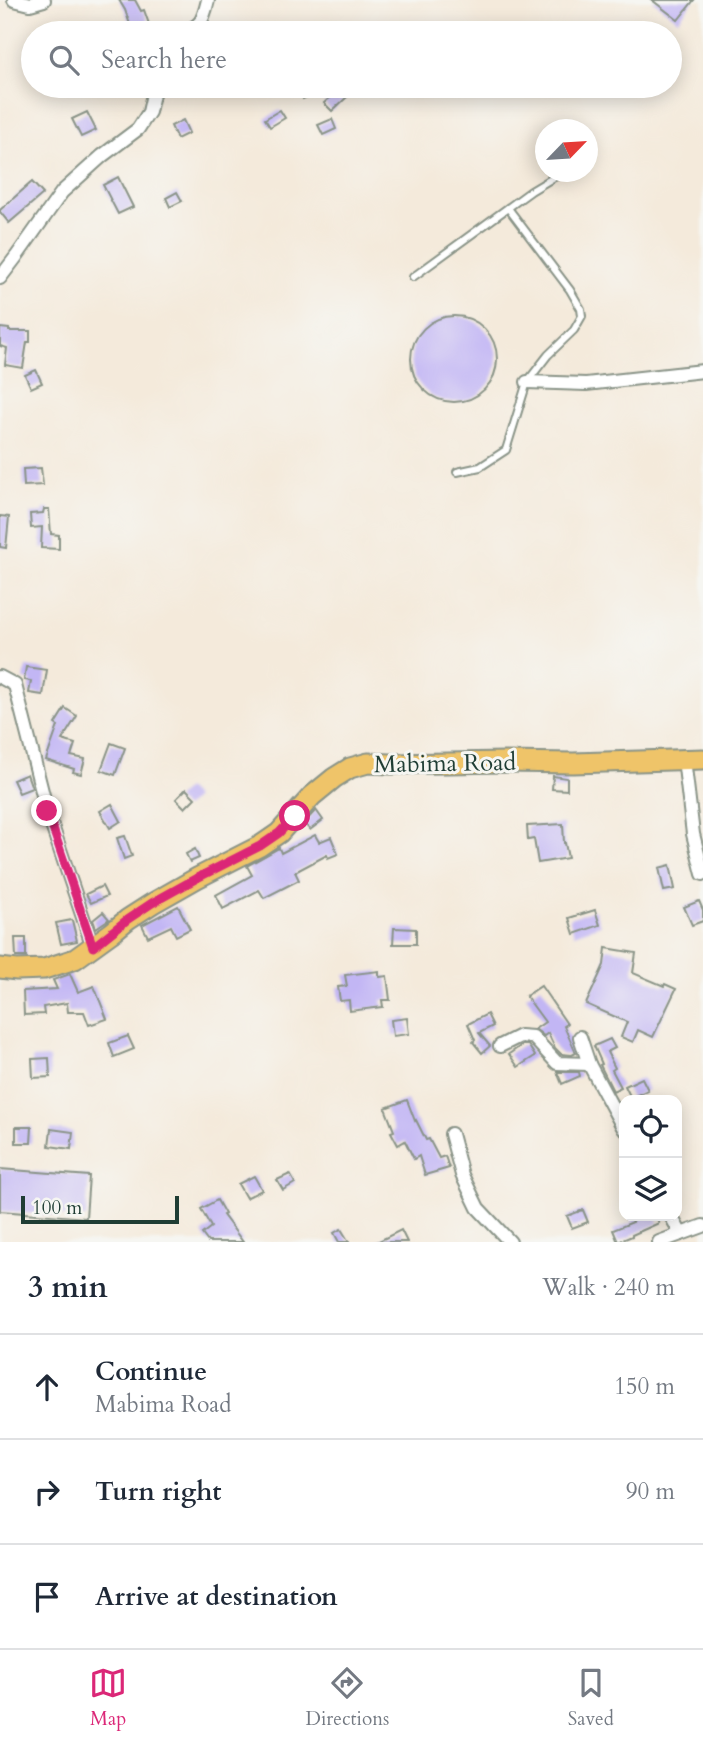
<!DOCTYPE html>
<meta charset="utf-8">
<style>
:root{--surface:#fff;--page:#f6f6f7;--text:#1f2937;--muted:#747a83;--line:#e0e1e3;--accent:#db2777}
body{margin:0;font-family:Cardo,serif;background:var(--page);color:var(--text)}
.controls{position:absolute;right:21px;bottom:21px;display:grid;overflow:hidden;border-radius:14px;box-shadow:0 4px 18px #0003}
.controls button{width:63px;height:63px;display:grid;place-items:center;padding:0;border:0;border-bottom:2px solid var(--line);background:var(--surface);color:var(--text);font:35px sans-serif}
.compass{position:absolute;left:535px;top:119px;width:63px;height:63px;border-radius:50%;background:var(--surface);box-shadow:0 4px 18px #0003;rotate:65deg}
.scale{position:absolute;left:21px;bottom:18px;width:158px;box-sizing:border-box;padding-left:7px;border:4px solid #1f3d34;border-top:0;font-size:19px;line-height:24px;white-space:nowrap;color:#1f3d34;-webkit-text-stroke:5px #f6f6f2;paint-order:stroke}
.stop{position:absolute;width:21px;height:21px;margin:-16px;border:5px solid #db2777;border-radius:50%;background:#fff}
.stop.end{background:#db2777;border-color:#fff;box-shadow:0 2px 7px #0008}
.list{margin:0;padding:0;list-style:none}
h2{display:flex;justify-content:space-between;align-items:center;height:91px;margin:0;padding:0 28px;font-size:30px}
h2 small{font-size:23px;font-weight:400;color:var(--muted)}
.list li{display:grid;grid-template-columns:46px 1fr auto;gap:21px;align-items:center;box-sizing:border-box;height:105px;padding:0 28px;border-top:2px solid var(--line)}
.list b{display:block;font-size:26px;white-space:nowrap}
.list p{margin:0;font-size:23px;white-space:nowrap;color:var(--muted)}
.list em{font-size:23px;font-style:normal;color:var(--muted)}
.icon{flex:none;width:38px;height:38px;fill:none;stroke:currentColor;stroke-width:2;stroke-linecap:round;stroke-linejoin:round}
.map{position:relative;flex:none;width:703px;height:1242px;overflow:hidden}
.search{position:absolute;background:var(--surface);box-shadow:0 4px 18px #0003;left:21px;right:21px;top:21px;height:77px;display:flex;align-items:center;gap:18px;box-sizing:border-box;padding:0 24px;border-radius:38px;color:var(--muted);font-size:26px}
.sheet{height:406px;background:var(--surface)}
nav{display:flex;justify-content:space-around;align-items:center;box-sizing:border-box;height:98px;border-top:2px solid var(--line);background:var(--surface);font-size:19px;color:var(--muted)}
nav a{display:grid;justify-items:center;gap:4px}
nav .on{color:var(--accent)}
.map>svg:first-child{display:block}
.building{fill:#c2b6f4}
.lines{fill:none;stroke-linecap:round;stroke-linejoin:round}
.lane-casing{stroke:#8a9488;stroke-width:10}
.street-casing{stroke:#8a9488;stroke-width:16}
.primary-casing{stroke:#8a9488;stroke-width:23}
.lane{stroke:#fff;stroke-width:6}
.street{stroke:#fff;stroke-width:12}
.primary{stroke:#efc469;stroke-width:19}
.route{stroke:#db2777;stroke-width:9}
.labels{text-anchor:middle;stroke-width:6;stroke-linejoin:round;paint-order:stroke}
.street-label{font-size:24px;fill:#1f3d34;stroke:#f6f6f2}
</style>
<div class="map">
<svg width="703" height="1242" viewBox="0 0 703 1242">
<rect width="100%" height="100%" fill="#f6f6f2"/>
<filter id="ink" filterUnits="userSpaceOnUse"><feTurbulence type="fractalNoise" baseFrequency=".0143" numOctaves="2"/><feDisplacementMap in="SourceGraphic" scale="14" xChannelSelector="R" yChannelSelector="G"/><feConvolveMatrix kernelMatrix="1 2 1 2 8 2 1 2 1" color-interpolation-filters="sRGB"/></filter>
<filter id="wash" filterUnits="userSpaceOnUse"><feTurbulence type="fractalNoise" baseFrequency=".00686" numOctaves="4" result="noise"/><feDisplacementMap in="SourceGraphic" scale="28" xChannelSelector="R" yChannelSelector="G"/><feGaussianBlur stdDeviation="1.57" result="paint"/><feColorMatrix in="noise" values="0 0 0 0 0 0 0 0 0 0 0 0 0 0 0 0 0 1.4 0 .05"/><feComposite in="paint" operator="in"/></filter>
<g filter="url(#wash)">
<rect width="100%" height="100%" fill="#f4eadb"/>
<g id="blocks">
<g class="building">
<polygon points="119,0 135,0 141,11 144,10 150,27 133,33 125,10"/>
<polygon points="652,0 694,0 678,20"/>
<polygon points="306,86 311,86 315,93 303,99 299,90"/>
<polygon points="340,89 347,97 332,111 324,103"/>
<polygon points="280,110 285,118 270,127 265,119"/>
<polygon points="87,112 96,130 81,137 72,119"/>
<polygon points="332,119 336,129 323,135 318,125"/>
<polygon points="183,120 189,133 177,139 171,126"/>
<polygon points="118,177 133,207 118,214 103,185"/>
<polygon points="32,182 43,194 9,223 0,212 0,210"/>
<polygon points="177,192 182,201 170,207 166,198"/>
<circle cx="454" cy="359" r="43"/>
<polygon points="0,328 9,329 9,331 30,331 30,342 27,342 23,368 5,365 7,348 0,346"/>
<polygon points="36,370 42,383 31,388 25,375"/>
<polygon points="41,468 43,485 24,486 23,469"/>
<polygon points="44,509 49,509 51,534 59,535 59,549 41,548 42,527 31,528 30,514 43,513"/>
<polygon points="0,516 9,517 6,548 0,547"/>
<polygon points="26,667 47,670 43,695 29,693 31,681 24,680"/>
<polygon points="65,708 77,716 62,740 75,744 71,756 85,759 81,774 73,772 74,769 46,760 58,726 55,724"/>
<polygon points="111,743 125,748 115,775 101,770"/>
<polygon points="27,774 32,788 19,793 13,780"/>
<polygon points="553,776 567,778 567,790 552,789"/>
<polygon points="186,789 195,798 185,808 176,799"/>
<polygon points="112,804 121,821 110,828 100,811"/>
<polygon points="316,810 323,820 310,830 304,823"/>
<polygon points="563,824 564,843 565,843 568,858 538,863 534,839 528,840 527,826"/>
<polygon points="315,835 319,842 331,837 338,854 328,858 327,855 295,872 299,880 264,898 259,890 223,909 216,895 252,875 247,866 279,848 281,853"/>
<polygon points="125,836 132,856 124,859 117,838"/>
<polygon points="195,849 199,858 190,862 186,854"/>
<polygon points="670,865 675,889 664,891 659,868"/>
<polygon points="102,886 107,896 91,903 86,894"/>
<polygon points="699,901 703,910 703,921 692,925 684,907"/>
<polygon points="178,906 190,929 176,936 171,926 148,937 142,925"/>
<polygon points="595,910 600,925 574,934 569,918"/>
<polygon points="103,912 109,919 96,928 93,920"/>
<polygon points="72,920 77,941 61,944 56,923"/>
<polygon points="394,928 416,929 416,944 393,944"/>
<polygon points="15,938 26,938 26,957 16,957"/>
<polygon points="606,948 636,953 633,973 664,986 665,984 676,989 653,1037 638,1030 633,1042 621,1037 627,1022 586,1004 604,965"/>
<polygon points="379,971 379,977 387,976 390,1000 382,1000 383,1007 350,1011 349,1000 340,1001 338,987 347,986 345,975"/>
<polygon points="70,974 78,992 94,986 107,1019 89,1025 84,1012 68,1012 67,1003 43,1007 44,1014 24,1015 23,991 57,989 53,980"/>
<polygon points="541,986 567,1024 564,1026 576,1053 572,1055 561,1054 555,1048 548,1033 544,1036 535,1029 545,1022 526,996"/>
<polygon points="487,1014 493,1026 479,1033 490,1046 482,1053 473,1042 475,1040 468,1024"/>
<polygon points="407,1018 409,1034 393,1036 391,1020"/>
<polygon points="128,1036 134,1049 114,1057 109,1043"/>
<polygon points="610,1039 615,1048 607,1052 615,1068 612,1070 621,1087 613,1091 600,1065 602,1064 594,1046"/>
<polygon points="522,1045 528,1045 535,1056 518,1067 509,1054"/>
<polygon points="49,1058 50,1077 33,1078 32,1059"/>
<polygon points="557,1072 579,1072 580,1076 562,1084"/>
<polygon points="642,1078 648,1090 631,1098 625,1086"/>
<polygon points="407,1100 415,1121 416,1120 426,1140 429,1139 439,1158 445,1156 449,1168 425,1175 419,1156 414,1159 405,1141 398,1145 391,1132 394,1131 385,1108"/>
<polygon points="16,1127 32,1127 31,1143 16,1143"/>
<polygon points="51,1129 73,1132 71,1149 49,1146"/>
<polygon points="0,1169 89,1176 86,1218 0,1211"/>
<polygon points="290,1174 295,1183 283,1190 277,1180"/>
<polygon points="254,1176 262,1190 246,1198 238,1184"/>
<polygon points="217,1200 225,1214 223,1215 243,1242 208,1242 202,1234 211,1227 201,1209"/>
<polygon points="583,1210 588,1222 572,1228 567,1216"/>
<polygon points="631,1216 656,1216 659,1223 632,1235 632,1236 618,1242 613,1230 633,1222"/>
<polygon points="341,1229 349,1242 339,1242 334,1233"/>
<polygon points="401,1230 407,1242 377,1242"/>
</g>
</g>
</g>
<g filter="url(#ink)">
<use href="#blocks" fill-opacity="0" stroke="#8a9488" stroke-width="2"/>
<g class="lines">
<defs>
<g id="lane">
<polyline points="413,277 531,191 561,173"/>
<polyline points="457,472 480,467 506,450 527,382 548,355 574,330 582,316 581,309 570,290 508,208"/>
</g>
<g id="street">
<polyline points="14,0 30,4 44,0"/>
<path d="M181,33C202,26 203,20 208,0"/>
<polyline points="0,278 16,257 62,192 102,156 138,129 149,112 153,94 152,86"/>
<polyline points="527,382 586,384 703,371"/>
<polyline points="0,677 15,685 47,811 93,947"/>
<polyline points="684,759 693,834 703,874"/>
<polyline points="500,1046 520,1036 533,1037 557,1063 589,1064 580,1037"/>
<polyline points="589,1064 624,1129"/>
<polyline points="451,1134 462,1175 478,1208 510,1242"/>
<polyline points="671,1216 681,1234"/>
<polyline points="659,1242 703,1226"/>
</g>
<polyline id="primary" points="0,968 17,970 44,969 75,959 111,933 128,919 153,903 197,878 260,846 279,833 312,796 334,778 350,768 368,763 391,764 505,762 573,763 703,759"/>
</defs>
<use href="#lane" class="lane-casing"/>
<use href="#street" class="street-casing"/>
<use href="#primary" class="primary-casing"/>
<use href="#lane" class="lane"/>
<use href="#street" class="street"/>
<use href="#primary" class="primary"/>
</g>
</g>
<g class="lines" filter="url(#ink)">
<polyline class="route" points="47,811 93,947 128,919 152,903 197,878 260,846 279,833 295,816"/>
</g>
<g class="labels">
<g class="street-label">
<text transform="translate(445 763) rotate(-1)" y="8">Mabima Road</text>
</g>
</g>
</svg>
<div class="controls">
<button><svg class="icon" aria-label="locate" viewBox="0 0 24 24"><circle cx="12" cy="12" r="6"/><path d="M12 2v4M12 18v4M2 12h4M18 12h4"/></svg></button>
<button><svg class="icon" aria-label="layers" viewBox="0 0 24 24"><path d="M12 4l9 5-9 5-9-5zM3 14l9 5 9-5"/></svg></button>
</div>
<svg class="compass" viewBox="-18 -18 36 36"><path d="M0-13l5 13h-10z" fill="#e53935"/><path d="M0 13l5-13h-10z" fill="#747a83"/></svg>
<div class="scale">100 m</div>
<div class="stop" style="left:295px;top:816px"></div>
<div class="stop end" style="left:47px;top:811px"></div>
<div class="search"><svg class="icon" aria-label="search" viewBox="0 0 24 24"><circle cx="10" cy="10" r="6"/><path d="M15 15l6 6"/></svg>Search here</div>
</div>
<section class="sheet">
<h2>3 min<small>Walk · 240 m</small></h2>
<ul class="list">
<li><svg class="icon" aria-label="ahead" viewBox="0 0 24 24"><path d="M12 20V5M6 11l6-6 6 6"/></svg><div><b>Continue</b><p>Mabima Road</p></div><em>150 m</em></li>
<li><svg class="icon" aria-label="right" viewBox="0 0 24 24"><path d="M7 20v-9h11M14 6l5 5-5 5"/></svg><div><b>Turn right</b></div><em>90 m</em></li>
<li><svg class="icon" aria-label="arrive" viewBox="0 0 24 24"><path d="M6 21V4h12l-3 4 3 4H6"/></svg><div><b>Arrive at destination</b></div></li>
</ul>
</section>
<nav>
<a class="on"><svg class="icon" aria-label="map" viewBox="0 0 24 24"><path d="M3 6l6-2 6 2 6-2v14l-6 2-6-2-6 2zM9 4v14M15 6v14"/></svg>Map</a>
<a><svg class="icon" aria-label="directions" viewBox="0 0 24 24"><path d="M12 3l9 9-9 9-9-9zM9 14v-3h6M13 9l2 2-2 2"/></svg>Directions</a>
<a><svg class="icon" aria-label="saved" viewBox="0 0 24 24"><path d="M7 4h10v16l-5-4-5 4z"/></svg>Saved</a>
</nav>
